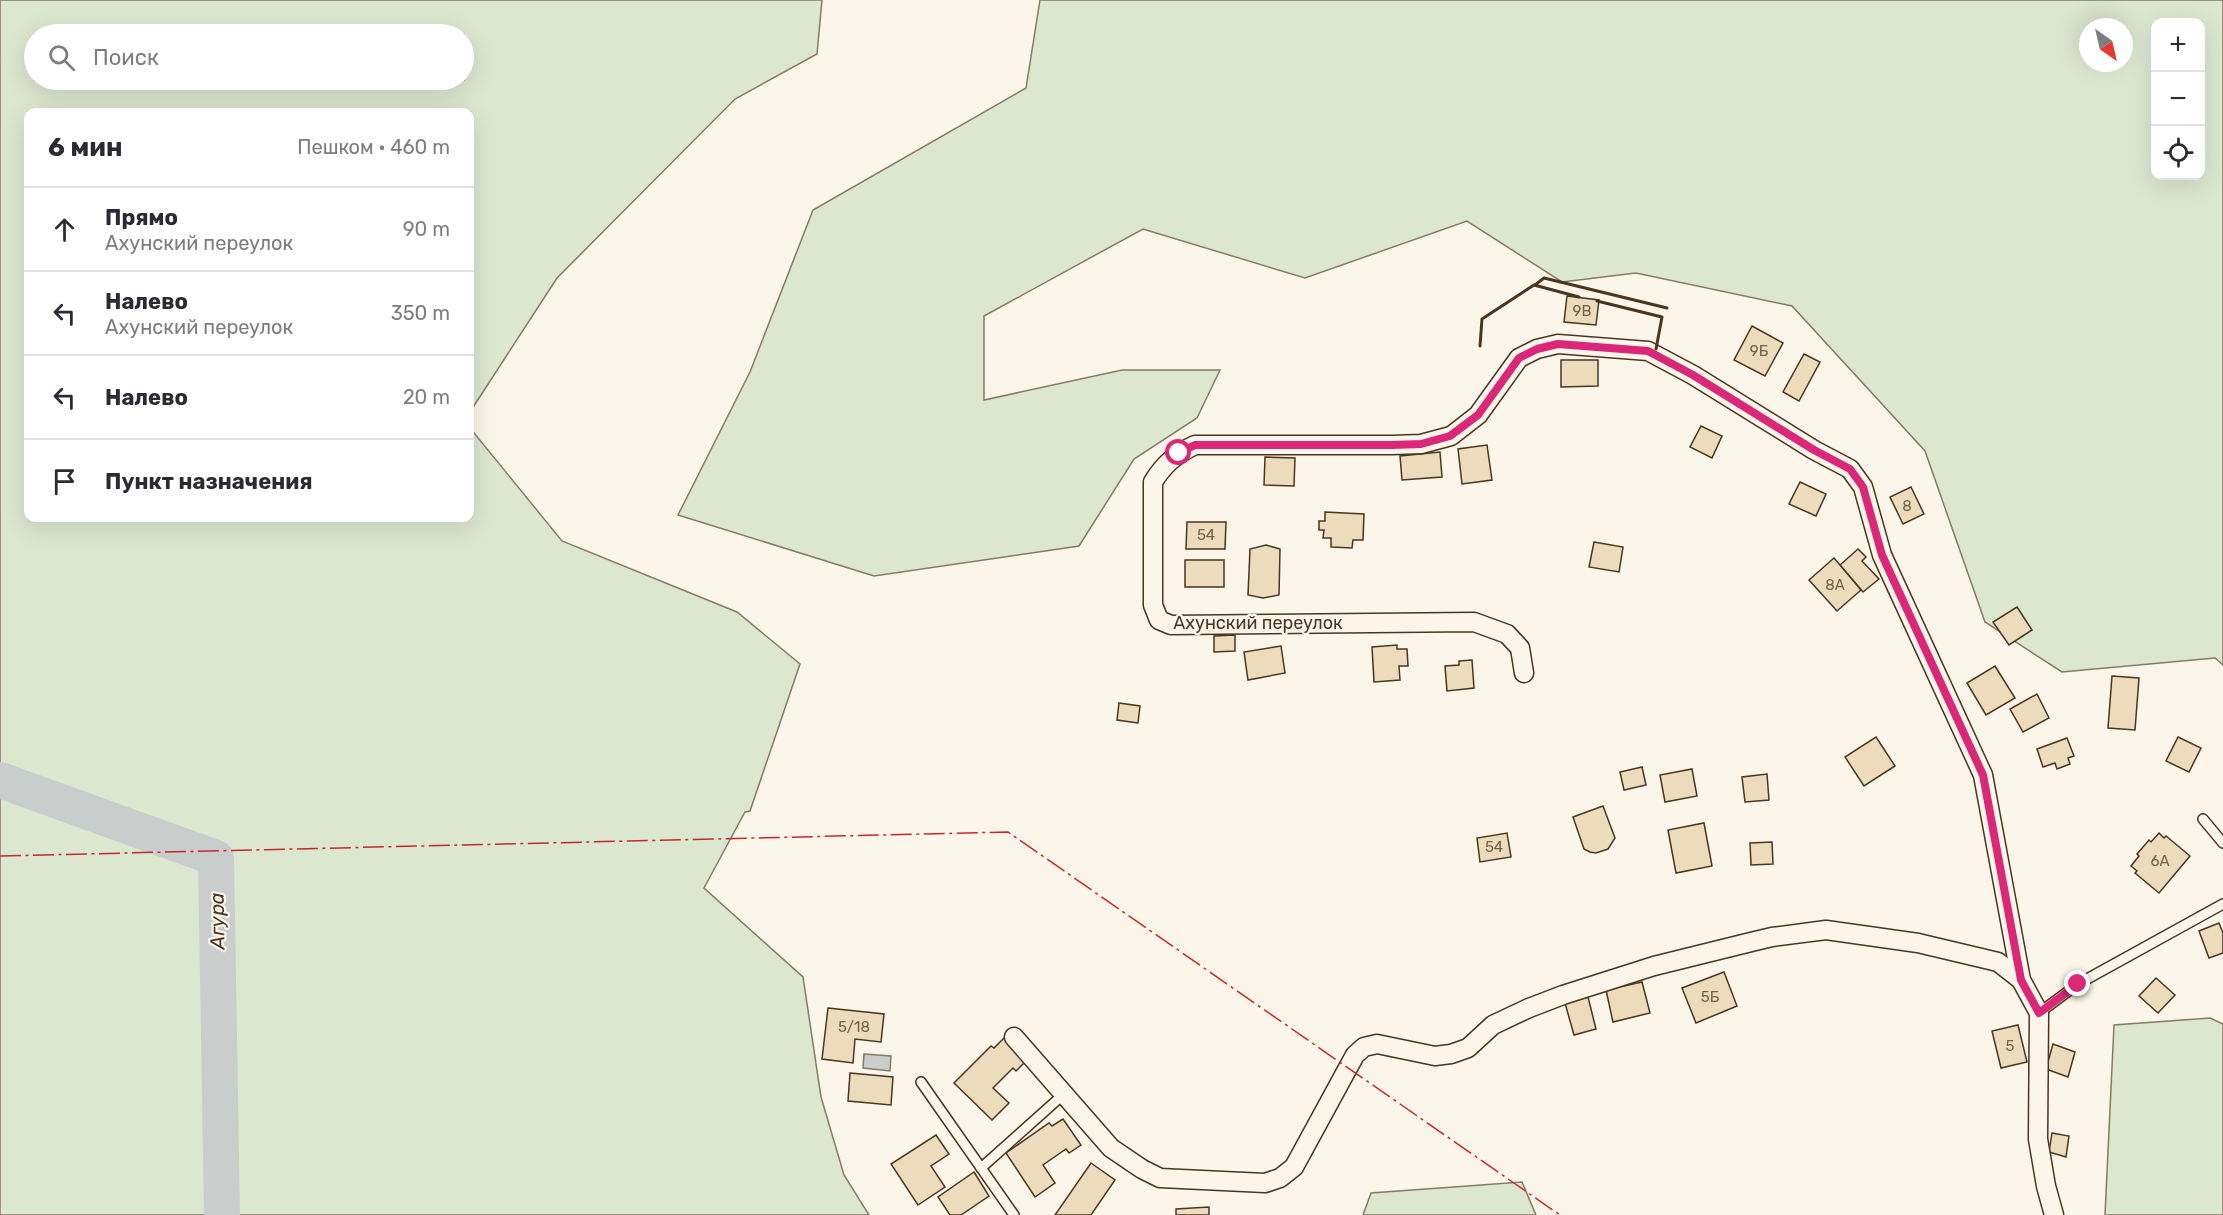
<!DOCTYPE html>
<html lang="ru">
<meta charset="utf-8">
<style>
:root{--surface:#fff;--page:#f7f7f7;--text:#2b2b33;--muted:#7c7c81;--line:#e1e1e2}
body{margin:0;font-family:Rubik,sans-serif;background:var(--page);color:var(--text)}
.controls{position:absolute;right:18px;top:18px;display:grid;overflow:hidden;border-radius:12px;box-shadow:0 6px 24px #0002}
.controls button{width:54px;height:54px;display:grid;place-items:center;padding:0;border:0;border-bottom:2px solid var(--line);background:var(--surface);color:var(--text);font:30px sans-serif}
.compass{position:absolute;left:2079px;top:18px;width:54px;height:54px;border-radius:50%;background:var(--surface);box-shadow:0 6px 24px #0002;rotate:146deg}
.stop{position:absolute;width:18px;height:18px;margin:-14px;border:4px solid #db2777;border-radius:50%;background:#fff}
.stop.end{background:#db2777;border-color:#fff;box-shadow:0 2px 6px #0008}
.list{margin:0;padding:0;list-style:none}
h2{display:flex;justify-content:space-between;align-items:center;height:78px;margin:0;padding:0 24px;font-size:26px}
h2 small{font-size:20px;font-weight:400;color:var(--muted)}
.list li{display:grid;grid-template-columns:39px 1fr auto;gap:18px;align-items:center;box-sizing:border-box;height:84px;padding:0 24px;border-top:2px solid var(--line)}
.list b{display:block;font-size:22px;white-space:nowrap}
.list p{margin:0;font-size:20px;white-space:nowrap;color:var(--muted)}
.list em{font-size:20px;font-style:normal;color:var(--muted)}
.icon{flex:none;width:33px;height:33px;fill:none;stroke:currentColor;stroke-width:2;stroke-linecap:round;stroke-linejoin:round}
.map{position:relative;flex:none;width:2223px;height:1215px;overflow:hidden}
.search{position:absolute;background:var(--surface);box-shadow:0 6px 24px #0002;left:24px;top:24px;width:450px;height:66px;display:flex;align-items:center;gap:15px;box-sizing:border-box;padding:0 21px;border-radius:33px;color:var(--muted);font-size:22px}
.panel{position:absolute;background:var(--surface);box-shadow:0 6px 24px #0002;left:24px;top:108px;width:450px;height:414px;border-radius:12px}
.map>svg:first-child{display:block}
.green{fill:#dce7d0;stroke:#887966;stroke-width:1.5;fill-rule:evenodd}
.water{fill:#c9cecd;stroke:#887966;stroke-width:1.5}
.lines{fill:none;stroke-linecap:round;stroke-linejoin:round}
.river{stroke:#c9cecd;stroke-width:36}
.building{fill:#ecdcbc;stroke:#4a3520;stroke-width:1.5}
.lane-casing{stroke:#4a3520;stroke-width:12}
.street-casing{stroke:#4a3520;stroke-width:21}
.lane{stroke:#fbf6e9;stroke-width:9}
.street{stroke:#fbf6e9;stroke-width:18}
.wall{stroke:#4a3520;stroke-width:3}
.power{stroke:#c62828;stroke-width:1.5;stroke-dasharray:21 4.5 3 4.5;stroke-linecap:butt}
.route{stroke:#db2777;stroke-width:8}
.labels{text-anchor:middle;stroke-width:4.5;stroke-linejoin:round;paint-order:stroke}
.number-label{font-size:15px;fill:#725f47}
.street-label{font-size:18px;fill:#4a3520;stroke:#fbf6e9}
.water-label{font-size:20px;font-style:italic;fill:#4a3520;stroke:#fbf6e9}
</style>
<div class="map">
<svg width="2223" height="1215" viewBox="0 0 2223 1215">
<rect width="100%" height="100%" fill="#fbf6e9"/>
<g class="green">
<path d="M0,0H822L817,54L735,99L557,278L470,412V112H28V518H470V428L562,541L737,612L800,664L750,811L745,812L704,888L803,977L821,1097L844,1175L869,1215H0ZM34,34H464V80H34Z"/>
<path d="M1040,0H2223V665L2215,658L2062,672L1985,622L1925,451L1792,306L1636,273L1562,282L1467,221L1305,278L1143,229L984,316V400L1122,370H1220L1197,418L1134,459L1079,546L874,576L678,515L750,372L813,210L1026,88ZM2156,22H2200V176H2156ZM2088,27H2124V63H2088Z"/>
<polygon points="2210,1018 2223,1024 2223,1215 2105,1215 2114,1025"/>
<polygon points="1522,1182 1536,1215 1363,1215 1371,1193"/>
</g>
<polygon class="water" points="864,1054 891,1056 890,1071 863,1068"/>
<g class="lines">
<polyline class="river" points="0,780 216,858 222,1215"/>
</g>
<g class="building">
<polygon points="1567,296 1599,300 1596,325 1564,322"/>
<polygon points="1752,326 1783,343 1765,376 1734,360"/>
<polygon points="1804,354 1820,362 1799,401 1783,392"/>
<polygon points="1561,360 1598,360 1598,386 1561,387"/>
<polygon points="1701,426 1722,436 1712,458 1690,447"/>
<polygon points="1487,445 1492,480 1462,484 1458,449"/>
<polygon points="1440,452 1442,477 1402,480 1400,456"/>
<polygon points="1265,457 1295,458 1294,486 1264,485"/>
<polygon points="1800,482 1826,494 1816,516 1789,504"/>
<polygon points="1911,487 1924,514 1903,524 1890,497"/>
<polygon points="1325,512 1364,514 1363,540 1353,540 1352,548 1331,547 1331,538 1323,538 1324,530 1319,530 1319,521 1325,521"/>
<polygon points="1187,522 1226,522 1225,549 1186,549"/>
<polygon points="1594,542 1623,547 1619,572 1589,567"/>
<polygon points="1266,545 1280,549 1279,595 1263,598 1248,595 1250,549"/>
<polygon points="1858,549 1866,557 1862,561 1879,579 1863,592 1840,565"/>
<polygon points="1834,558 1861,590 1837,611 1809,580"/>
<rect x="1185" y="560" width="39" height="27"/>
<polygon points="2017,607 2032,630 2009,645 1993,622"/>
<polygon points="1235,635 1235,651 1214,652 1214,636"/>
<polygon points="1397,645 1397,649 1407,649 1408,666 1399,666 1400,680 1374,682 1372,647"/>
<polygon points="1281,646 1285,673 1248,680 1244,652"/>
<polygon points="1472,660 1474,688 1447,691 1445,666 1459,665 1459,661"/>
<polygon points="1995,666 2015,698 1986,715 1967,683"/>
<polygon points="2112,676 2139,678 2135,730 2108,728"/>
<polygon points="2037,694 2049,718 2023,732 2010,709"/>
<polygon points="1119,703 1140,706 1138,723 1117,720"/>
<polygon points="1876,737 1895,766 1864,786 1845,757"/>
<polygon points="2178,737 2201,748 2189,772 2166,761"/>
<polygon points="2067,738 2074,756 2068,758 2070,764 2057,769 2055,763 2043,767 2037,749"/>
<polygon points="1642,767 1646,785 1624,790 1620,772"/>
<polygon points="1692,769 1697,796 1665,802 1660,775"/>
<polygon points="1767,774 1769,800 1745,802 1742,777"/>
<polygon points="1603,806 1615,838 1608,849 1596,853 1590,852 1584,849 1573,817"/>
<polygon points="1704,823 1712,866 1676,873 1668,830"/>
<polygon points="1507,833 1511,857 1480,862 1477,838"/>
<polygon points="2159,833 2164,838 2166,836 2190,856 2159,893 2135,873 2137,871 2131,866 2139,856 2137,854 2149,840 2151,842"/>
<polygon points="1772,842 1773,864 1751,865 1750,843"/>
<polygon points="2219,923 2223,933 2223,953 2209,958 2199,931"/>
<polygon points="1724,972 1737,1006 1696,1023 1682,988"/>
<polygon points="2156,978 2175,995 2158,1013 2139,996"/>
<polygon points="1642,982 1650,1013 1613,1022 1606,990"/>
<polygon points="1588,997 1596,1029 1574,1035 1565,1003"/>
<polygon points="828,1008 884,1014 881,1042 855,1039 853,1063 822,1059"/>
<polygon points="2018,1025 2027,1062 2001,1068 1992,1031"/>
<polygon points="1004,1038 1026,1061 1016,1071 1013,1068 993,1088 1009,1103 992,1120 954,1083 991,1046 994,1048"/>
<polygon points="2053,1044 2075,1052 2068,1077 2046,1069"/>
<polygon points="850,1073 893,1077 891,1105 848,1101"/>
<polygon points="1063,1119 1081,1145 1069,1153 1066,1149 1043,1165 1055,1183 1035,1197 1006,1153 1049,1123 1052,1126"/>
<polygon points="2052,1133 2069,1136 2066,1157 2049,1152"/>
<polygon points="936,1135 949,1154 931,1166 945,1187 918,1205 891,1164"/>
<polygon points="1091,1163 1115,1180 1091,1215 1055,1215"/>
<polygon points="974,1172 989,1196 961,1215 950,1215 938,1197"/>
<polygon points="1209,1207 1209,1215 1176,1215 1176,1209"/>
</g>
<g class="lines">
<defs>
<g id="lane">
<polyline points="2203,819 2223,843"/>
<polyline points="2039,1013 2078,984 2223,904"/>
<polyline points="921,1082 1014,1215"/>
<polyline points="981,1168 1065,1093"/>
</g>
<g id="street">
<path d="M1524,673L1520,648L1507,634L1474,622L1171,625L1159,620L1153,605V482C1164,464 1176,454 1195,445H1392L1421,444L1451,436L1478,415L1519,358L1537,349L1558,344L1648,351L1693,375L1814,450L1850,469L1863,487L1882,555L1983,775L2021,980L2039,1013L2038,1139L2046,1186L2054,1215"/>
<polyline points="1014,1037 1111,1148 1142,1169 1160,1178 1265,1183 1280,1178 1294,1167 1355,1055 1364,1047 1377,1044 1435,1056 1451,1054 1468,1048 1493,1025 1529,1008 1563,995 1654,966 1747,943 1772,937 1826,930 1918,943 1998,962 2021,980"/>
</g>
</defs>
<use href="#lane" class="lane-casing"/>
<use href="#street" class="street-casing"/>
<use href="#lane" class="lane"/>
<use href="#street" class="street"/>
<g class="wall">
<polyline points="1535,285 1544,278 1667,308"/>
<polyline points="1597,301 1662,317 1656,349"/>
<polyline points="1480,346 1482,319 1534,285 1579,297"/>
</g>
<polyline class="power" points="0,856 1008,832 1560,1215"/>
</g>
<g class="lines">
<polyline class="route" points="1179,453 1195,445 1392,445 1421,444 1450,436 1478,415 1519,358 1537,349 1558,344 1648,351 1693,375 1814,450 1850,469 1863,487 1882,555 1983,775 2021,980 2039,1013 2078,984"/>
</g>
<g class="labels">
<g class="number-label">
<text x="1582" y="316">9В</text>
<text x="1759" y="356">9Б</text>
<text x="1907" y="511">8</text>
<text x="1206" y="540">54</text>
<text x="1835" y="590">8А</text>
<text x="1494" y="852">54</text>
<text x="2160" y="866">6А</text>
<text x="1710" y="1002">5Б</text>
<text x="854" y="1032">5/18</text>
<text x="2010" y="1051">5</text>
</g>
<g class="street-label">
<text x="1258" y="629">Ахунский переулок</text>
</g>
<g class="water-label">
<text transform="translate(217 921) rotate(-91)" y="7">Агура</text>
</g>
</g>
</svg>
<div class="controls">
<button>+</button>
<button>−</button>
<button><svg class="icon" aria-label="locate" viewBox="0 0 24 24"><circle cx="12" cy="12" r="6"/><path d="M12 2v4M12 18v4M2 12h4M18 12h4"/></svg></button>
</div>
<svg class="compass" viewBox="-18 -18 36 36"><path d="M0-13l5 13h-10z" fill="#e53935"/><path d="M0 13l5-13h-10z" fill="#7c7c81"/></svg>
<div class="stop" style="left:1179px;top:453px"></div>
<div class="stop end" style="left:2078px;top:984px"></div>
<div class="search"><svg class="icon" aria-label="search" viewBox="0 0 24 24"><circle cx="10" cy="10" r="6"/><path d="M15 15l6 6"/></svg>Поиск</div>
<section class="panel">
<h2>6 мин<small>Пешком · 460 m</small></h2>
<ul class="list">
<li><svg class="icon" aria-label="ahead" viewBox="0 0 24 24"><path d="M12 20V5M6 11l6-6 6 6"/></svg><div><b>Прямо</b><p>Ахунский переулок</p></div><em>90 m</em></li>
<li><svg class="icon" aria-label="left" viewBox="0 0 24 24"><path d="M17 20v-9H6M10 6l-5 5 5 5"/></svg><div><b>Налево</b><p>Ахунский переулок</p></div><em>350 m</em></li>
<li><svg class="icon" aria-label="left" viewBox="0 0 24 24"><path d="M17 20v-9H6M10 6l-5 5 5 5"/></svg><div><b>Налево</b></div><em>20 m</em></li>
<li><svg class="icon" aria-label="arrive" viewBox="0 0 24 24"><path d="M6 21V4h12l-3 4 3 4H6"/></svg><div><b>Пункт назначения</b></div></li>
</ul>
</section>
</div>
